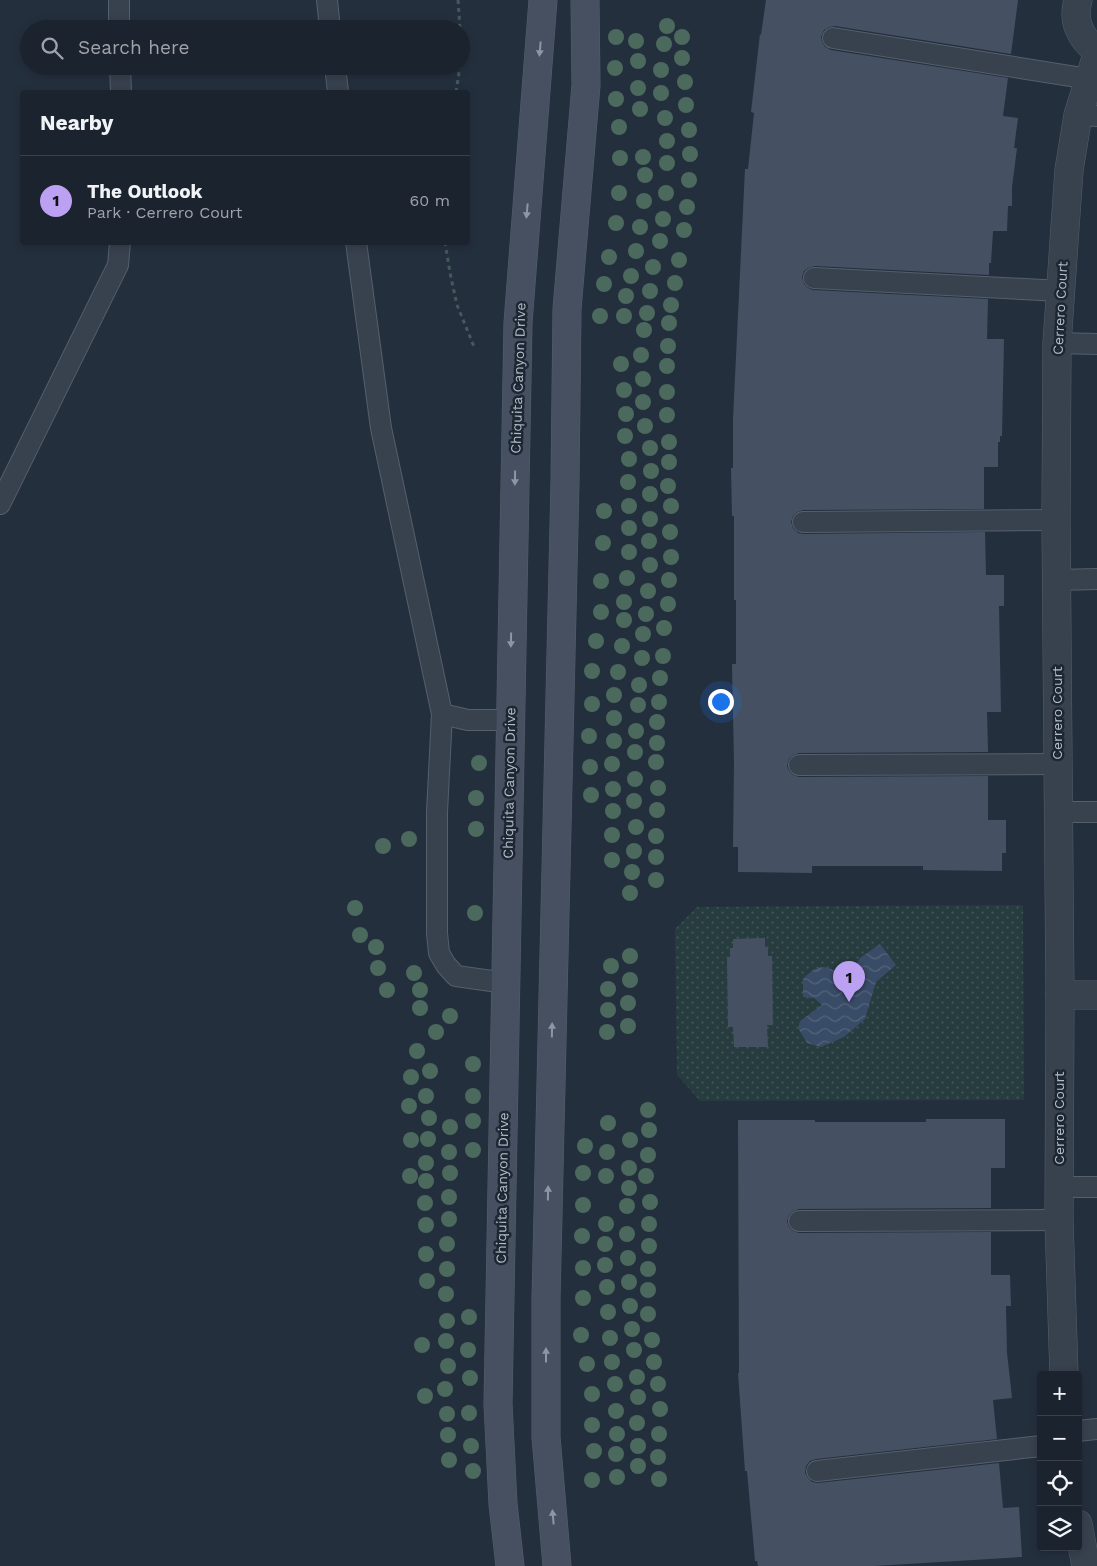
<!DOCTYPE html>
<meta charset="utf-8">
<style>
:root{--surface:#1b232e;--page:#282f3a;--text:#f1f3f6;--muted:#a0a4aa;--line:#39404a;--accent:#bca0f2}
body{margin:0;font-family:"Work Sans",sans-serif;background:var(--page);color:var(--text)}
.controls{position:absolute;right:15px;bottom:15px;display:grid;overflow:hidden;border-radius:5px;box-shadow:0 2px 8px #0003}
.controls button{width:45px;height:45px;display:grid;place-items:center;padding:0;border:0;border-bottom:1px solid var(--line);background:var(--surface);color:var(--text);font:25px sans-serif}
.you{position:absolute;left:720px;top:701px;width:18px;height:18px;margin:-12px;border:4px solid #fff;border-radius:50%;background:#1a73e8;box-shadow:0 0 0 8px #1a73e833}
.badge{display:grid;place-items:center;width:32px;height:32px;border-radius:50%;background:var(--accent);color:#111;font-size:16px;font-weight:700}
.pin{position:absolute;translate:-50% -41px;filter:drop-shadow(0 1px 2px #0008)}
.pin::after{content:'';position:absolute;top:26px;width:18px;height:15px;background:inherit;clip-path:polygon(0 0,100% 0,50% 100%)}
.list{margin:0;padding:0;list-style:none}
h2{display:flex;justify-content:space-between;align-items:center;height:65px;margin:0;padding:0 20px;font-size:21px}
h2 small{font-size:16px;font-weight:400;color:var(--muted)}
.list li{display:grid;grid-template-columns:32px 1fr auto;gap:15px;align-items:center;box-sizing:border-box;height:90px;padding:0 20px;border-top:1px solid var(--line)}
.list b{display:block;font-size:19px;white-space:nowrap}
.list p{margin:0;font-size:16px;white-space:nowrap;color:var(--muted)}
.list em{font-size:16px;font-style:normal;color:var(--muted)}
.icon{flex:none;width:28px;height:28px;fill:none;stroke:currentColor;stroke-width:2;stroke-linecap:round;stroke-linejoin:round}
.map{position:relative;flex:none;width:1097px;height:1566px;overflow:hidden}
.search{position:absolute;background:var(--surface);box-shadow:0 2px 8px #0003;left:20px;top:20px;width:450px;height:55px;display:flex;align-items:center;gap:12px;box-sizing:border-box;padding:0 18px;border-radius:28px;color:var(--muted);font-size:19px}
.panel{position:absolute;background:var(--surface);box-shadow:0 2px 8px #0003;left:20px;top:90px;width:450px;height:155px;border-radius:5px}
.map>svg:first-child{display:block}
.park{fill:url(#park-dots)}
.water{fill:url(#water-waves)}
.building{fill:#455162}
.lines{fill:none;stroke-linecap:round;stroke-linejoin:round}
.service-casing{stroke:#565f6c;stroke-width:22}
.minor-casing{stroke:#565f6c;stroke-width:29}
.secondary-casing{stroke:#565f6c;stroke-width:29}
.path{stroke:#44595c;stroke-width:3;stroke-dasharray:4 4;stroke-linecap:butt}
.service{stroke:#38414e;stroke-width:20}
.minor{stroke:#38414e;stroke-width:28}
.secondary{stroke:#465061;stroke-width:28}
.tree{fill:#4b6a5d}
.oneway{fill:#8e96a5}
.labels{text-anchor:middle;stroke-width:5;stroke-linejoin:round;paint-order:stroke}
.street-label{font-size:14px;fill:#b4bcc9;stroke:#1d2633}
</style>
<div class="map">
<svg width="1097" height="1566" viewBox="0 0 1097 1566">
<defs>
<pattern id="park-dots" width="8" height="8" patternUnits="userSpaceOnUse" patternTransform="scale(1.25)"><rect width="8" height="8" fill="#263c3f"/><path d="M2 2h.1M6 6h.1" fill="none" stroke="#435659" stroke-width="1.8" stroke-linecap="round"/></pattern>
<pattern id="water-waves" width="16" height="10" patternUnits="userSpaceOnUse" patternTransform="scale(1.25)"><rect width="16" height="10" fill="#394c67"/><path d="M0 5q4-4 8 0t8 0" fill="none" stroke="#53647b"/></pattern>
</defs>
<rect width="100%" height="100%" fill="#242f3e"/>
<polygon class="park" points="1023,905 1024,1100 700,1101 677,1075 675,929 697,907"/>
<path class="water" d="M880,944L896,965L876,982L865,1019L844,1037L821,1047L807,1043L798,1028L800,1021L822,1005L814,998L803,997V979C818,963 824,965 843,975L852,971L860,958Z"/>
<g class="building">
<polygon points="766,0 1018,0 1011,54 835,26 829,27 824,30 821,37 822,42 825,47 831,50 1008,78 1003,116 1018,118 1014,148 1017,148 1012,187 1012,206 1008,206 1007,231 993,231 991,263 989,263 989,275 815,266 808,268 804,271 802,277 804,284 808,288 813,290 988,299 987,339 1004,339 1002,436 1000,436 1000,442 998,442 998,467 984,467 984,509 803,510 797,512 793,516 791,522 793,528 798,533 803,534 985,532 986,575 1004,575 1004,606 999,606 1001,712 987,712 988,752 799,753 793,755 789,759 787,766 789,771 793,775 799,777 988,776 988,820 1006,820 1006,853 1002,853 1002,871 923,870 923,866 812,866 812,873 738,872 738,847 733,847 734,763 732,664 736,664 736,600 734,600 734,516 732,516 731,468 733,468 733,419 745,169 748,169 754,113 751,112 760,34 761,35"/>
<polygon points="765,938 765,947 768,947 768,956 772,956 773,1025 767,1025 768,1047 734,1047 733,1027 728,1027 727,957 730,957 730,948 733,948 733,939"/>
<polygon points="926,1119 1005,1119 1005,1168 991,1168 991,1208 799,1209 793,1211 789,1215 787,1221 789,1227 793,1231 799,1233 991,1232 991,1275 1010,1275 1011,1306 1006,1306 1007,1353 1012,1398 993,1400 997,1439 816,1459 810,1461 806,1466 805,1473 808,1478 812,1482 818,1483 999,1463 1003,1508 1019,1507 1022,1557 874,1566 758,1566 757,1561 755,1561 747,1471 745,1471 738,1373 739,1373 738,1120 815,1120 815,1122 926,1122"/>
</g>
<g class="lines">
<defs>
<g id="service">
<polyline points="119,0 119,29"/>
<polyline points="327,0 330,29"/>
<polyline points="833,38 1089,79"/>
<polyline points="120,66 121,92"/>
<polyline points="335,66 338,92"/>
<polyline points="1078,115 1097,116"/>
<polyline points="356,242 381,428 442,714 437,812 437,933 439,953 446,965 456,976 506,983"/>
<polyline points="814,278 1061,291"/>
<polyline points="1057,343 1097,344"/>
<polyline points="0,504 118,265 120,242"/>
<polyline points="803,522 1056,520"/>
<polyline points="1057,580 1097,579"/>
<polyline points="442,714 468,720 510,720"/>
<polyline points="799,765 1057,764"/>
<polyline points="1057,812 1097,812"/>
<polyline points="1059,1187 1097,1187"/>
<polyline points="799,1221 1059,1220"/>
<polyline points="1078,1431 1097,1429"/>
<polyline points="817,1471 1041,1446"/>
</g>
<g id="minor">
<path d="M1078,0C1072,21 1080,38 1097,51"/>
<polyline points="1060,995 1097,995"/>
<polyline points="1064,1375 1059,1220 1060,995 1056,520 1057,343 1069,170 1078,115 1097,55"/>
<polyline points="1078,1524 1086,1566"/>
</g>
<g id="secondary">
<polyline points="510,1566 503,1504 498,1404 518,323 543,0"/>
<polyline points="557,1566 546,1437 546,1299 565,482 567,309 586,85 585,0"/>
</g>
</defs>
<use href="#service" class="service-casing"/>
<use href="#minor" class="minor-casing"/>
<use href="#secondary" class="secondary-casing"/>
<g class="path">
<polyline points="458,0 460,29"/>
<polyline points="456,92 460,66"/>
<polyline points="445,242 450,273 457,305 475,349"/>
</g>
<use href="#service" class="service"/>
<use href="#minor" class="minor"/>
<use href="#secondary" class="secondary"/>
</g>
<g class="tree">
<circle cx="667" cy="26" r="8"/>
<circle cx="616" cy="37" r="8"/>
<circle cx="682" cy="37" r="8"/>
<circle cx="636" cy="41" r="8"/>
<circle cx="664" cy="44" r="8"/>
<circle cx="682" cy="58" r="8"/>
<circle cx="638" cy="61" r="8"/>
<circle cx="615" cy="68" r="8"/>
<circle cx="661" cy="70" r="8"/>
<circle cx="685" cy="82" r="8"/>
<circle cx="638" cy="88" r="8"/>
<circle cx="661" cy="93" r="8"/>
<circle cx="616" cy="99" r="8"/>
<circle cx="686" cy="105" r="8"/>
<circle cx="640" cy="109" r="8"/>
<circle cx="665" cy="118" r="8"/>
<circle cx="619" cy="127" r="8"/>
<circle cx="689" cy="130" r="8"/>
<circle cx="667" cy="141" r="8"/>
<circle cx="690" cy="154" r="8"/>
<circle cx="643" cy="157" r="8"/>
<circle cx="620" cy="158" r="8"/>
<circle cx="667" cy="163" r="8"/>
<circle cx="645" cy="175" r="8"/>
<circle cx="689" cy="180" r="8"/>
<circle cx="619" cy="193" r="8"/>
<circle cx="666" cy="193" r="8"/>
<circle cx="644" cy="201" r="8"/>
<circle cx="687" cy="207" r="8"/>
<circle cx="663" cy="219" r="8"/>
<circle cx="616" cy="223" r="8"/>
<circle cx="640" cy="227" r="8"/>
<circle cx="684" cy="230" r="8"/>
<circle cx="660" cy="241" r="8"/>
<circle cx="636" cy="251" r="8"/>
<circle cx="609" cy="257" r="8"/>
<circle cx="679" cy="260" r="8"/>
<circle cx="653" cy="267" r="8"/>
<circle cx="631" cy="276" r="8"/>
<circle cx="675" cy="283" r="8"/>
<circle cx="604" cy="284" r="8"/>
<circle cx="650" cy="291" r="8"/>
<circle cx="626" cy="296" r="8"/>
<circle cx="671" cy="305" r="8"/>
<circle cx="647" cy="313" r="8"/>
<circle cx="600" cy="316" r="8"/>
<circle cx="624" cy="316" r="8"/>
<circle cx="669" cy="323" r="8"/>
<circle cx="644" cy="330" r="8"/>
<circle cx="668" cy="346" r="8"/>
<circle cx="641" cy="355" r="8"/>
<circle cx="621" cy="364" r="8"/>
<circle cx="667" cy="366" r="8"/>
<circle cx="643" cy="379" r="8"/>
<circle cx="624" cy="390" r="8"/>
<circle cx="667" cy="392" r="8"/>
<circle cx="643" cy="402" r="8"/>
<circle cx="626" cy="414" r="8"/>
<circle cx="667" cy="415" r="8"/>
<circle cx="645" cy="426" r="8"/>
<circle cx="625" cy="436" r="8"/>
<circle cx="669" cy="442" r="8"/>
<circle cx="650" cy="448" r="8"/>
<circle cx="629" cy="459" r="8"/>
<circle cx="669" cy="462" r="8"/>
<circle cx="651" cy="471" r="8"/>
<circle cx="628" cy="482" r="8"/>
<circle cx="668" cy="486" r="8"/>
<circle cx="650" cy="494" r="8"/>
<circle cx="629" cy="506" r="8"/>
<circle cx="671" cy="506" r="8"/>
<circle cx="604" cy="511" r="8"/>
<circle cx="650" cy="519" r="8"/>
<circle cx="629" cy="528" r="8"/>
<circle cx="670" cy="532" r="8"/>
<circle cx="649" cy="541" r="8"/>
<circle cx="603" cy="543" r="8"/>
<circle cx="629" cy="552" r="8"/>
<circle cx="671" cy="557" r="8"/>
<circle cx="650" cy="565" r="8"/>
<circle cx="627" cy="578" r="8"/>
<circle cx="669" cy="580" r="8"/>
<circle cx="601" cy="581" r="8"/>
<circle cx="648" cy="591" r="8"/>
<circle cx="624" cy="602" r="8"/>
<circle cx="668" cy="604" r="8"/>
<circle cx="601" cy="612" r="8"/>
<circle cx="646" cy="614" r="8"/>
<circle cx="624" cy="620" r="8"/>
<circle cx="664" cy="628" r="8"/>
<circle cx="643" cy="634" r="8"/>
<circle cx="596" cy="641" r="8"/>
<circle cx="622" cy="646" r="8"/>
<circle cx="663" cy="656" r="8"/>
<circle cx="642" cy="658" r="8"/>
<circle cx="592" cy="671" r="8"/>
<circle cx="618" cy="672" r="8"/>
<circle cx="660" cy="678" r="8"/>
<circle cx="639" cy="685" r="8"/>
<circle cx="614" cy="695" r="8"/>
<circle cx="659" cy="702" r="8"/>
<circle cx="592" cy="704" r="8"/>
<circle cx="638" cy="705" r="8"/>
<circle cx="614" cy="718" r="8"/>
<circle cx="657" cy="722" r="8"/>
<circle cx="636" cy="731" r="8"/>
<circle cx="589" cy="736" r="8"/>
<circle cx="614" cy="741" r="8"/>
<circle cx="657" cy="743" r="8"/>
<circle cx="635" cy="752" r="8"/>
<circle cx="656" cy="762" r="8"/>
<circle cx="479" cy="763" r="8"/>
<circle cx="612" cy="764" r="8"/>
<circle cx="590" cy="767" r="8"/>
<circle cx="635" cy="779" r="8"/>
<circle cx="658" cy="788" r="8"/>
<circle cx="613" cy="789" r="8"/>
<circle cx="591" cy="795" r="8"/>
<circle cx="476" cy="798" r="8"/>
<circle cx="634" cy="801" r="8"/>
<circle cx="657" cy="810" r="8"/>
<circle cx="613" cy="811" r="8"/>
<circle cx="636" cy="827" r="8"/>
<circle cx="476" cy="829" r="8"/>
<circle cx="612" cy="835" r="8"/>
<circle cx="656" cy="836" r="8"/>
<circle cx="409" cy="839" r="8"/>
<circle cx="383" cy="846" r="8"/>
<circle cx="634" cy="851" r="8"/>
<circle cx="656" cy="857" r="8"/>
<circle cx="612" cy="860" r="8"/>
<circle cx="632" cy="872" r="8"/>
<circle cx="656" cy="880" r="8"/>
<circle cx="630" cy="893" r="8"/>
<circle cx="355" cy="908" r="8"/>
<circle cx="475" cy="913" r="8"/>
<circle cx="360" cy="935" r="8"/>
<circle cx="376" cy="947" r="8"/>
<circle cx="630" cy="956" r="8"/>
<circle cx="611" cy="966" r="8"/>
<circle cx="378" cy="968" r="8"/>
<circle cx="414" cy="973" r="8"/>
<circle cx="630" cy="980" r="8"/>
<circle cx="608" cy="989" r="8"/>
<circle cx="387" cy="990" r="8"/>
<circle cx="420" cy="990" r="8"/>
<circle cx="628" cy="1003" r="8"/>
<circle cx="420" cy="1008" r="8"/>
<circle cx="608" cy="1010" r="8"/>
<circle cx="450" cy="1016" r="8"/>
<circle cx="628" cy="1026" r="8"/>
<circle cx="436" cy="1032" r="8"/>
<circle cx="607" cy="1032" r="8"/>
<circle cx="417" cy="1051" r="8"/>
<circle cx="473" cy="1064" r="8"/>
<circle cx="430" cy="1071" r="8"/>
<circle cx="411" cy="1077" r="8"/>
<circle cx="426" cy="1096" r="8"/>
<circle cx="473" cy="1096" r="8"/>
<circle cx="409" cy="1106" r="8"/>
<circle cx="648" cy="1110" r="8"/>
<circle cx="429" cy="1118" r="8"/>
<circle cx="473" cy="1121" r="8"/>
<circle cx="608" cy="1123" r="8"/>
<circle cx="450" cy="1127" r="8"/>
<circle cx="649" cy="1130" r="8"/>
<circle cx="428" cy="1139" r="8"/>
<circle cx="411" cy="1140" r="8"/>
<circle cx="630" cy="1140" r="8"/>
<circle cx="585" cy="1146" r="8"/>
<circle cx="473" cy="1150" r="8"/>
<circle cx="449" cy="1152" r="8"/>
<circle cx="607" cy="1152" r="8"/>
<circle cx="648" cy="1155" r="8"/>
<circle cx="426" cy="1163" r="8"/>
<circle cx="629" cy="1168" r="8"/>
<circle cx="450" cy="1173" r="8"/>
<circle cx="583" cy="1173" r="8"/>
<circle cx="410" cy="1176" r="8"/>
<circle cx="606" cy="1176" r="8"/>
<circle cx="646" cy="1176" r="8"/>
<circle cx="426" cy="1181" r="8"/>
<circle cx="629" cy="1188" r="8"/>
<circle cx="449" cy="1197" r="8"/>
<circle cx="650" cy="1202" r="8"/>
<circle cx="425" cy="1203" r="8"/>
<circle cx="583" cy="1205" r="8"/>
<circle cx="627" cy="1206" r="8"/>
<circle cx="449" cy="1219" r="8"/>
<circle cx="606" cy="1224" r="8"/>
<circle cx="649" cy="1224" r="8"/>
<circle cx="426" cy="1225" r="8"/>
<circle cx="627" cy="1234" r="8"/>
<circle cx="582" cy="1236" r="8"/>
<circle cx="447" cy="1244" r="8"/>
<circle cx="605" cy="1244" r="8"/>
<circle cx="649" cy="1246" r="8"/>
<circle cx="426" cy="1254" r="8"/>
<circle cx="628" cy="1258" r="8"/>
<circle cx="605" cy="1265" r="8"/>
<circle cx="583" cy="1268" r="8"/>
<circle cx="447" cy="1269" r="8"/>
<circle cx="648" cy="1269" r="8"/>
<circle cx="427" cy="1281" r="8"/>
<circle cx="629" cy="1282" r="8"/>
<circle cx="607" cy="1287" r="8"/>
<circle cx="648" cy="1290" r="8"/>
<circle cx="446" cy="1294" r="8"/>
<circle cx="583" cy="1298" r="8"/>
<circle cx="630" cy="1306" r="8"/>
<circle cx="608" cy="1312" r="8"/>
<circle cx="648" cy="1314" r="8"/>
<circle cx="469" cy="1317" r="8"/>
<circle cx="447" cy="1321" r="8"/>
<circle cx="632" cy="1329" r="8"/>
<circle cx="581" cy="1335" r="8"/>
<circle cx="610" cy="1338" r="8"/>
<circle cx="652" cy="1340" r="8"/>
<circle cx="446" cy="1341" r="8"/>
<circle cx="422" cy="1345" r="8"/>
<circle cx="468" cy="1350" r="8"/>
<circle cx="634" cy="1350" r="8"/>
<circle cx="612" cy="1362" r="8"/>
<circle cx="654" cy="1362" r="8"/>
<circle cx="587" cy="1364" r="8"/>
<circle cx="448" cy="1366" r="8"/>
<circle cx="637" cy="1377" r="8"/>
<circle cx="470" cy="1378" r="8"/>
<circle cx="615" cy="1384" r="8"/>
<circle cx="658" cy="1384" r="8"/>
<circle cx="445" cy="1389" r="8"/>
<circle cx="592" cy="1394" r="8"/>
<circle cx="425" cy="1396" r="8"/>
<circle cx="638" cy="1397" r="8"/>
<circle cx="660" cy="1409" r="8"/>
<circle cx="616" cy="1411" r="8"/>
<circle cx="469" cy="1413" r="8"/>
<circle cx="447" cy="1414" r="8"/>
<circle cx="637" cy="1423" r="8"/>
<circle cx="592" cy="1425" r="8"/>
<circle cx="617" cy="1434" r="8"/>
<circle cx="659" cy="1434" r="8"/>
<circle cx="448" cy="1435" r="8"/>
<circle cx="471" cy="1446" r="8"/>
<circle cx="638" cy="1446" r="8"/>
<circle cx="594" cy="1451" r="8"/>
<circle cx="616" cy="1454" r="8"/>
<circle cx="658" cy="1457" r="8"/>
<circle cx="449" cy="1460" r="8"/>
<circle cx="638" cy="1466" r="8"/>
<circle cx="473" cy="1471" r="8"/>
<circle cx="617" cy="1477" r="8"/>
<circle cx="659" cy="1479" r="8"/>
<circle cx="592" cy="1480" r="8"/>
</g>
<defs><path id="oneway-solid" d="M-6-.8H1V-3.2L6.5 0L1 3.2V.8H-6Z" transform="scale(1.25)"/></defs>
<g class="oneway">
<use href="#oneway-solid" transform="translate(540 49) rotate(95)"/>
<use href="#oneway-solid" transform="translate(527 211) rotate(95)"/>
<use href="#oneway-solid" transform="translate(515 478) rotate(91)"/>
<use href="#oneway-solid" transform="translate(511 640) rotate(91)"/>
<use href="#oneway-solid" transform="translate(552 1030) rotate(-89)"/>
<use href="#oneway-solid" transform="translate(548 1193) rotate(-89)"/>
<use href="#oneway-solid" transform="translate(546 1355) rotate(-90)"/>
<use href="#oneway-solid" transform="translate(553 1517) rotate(-95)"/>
</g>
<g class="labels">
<g class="street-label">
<text transform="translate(1060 308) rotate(-87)" y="5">Cerrero Court</text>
<text transform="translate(518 378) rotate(-88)" y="5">Chiquita Canyon Drive</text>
<text transform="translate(1057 713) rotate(-90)" y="5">Cerrero Court</text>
<text transform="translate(509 783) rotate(-89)" y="5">Chiquita Canyon Drive</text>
<text transform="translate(1059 1118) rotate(-90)" y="5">Cerrero Court</text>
<text transform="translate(502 1188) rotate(-89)" y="5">Chiquita Canyon Drive</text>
</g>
</g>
</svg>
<div class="controls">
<button>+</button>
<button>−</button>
<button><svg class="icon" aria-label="locate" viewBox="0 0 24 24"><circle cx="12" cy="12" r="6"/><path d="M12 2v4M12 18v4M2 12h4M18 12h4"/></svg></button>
<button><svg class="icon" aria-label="layers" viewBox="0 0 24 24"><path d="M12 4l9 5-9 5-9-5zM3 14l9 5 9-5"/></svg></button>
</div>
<div class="you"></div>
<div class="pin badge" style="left:849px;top:1002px">1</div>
<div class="search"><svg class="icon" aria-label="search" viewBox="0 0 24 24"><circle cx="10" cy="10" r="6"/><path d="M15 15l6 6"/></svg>Search here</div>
<section class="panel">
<h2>Nearby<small></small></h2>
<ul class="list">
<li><span class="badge">1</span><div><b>The Outlook</b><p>Park · Cerrero Court</p></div><em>60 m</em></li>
</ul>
</section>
</div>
